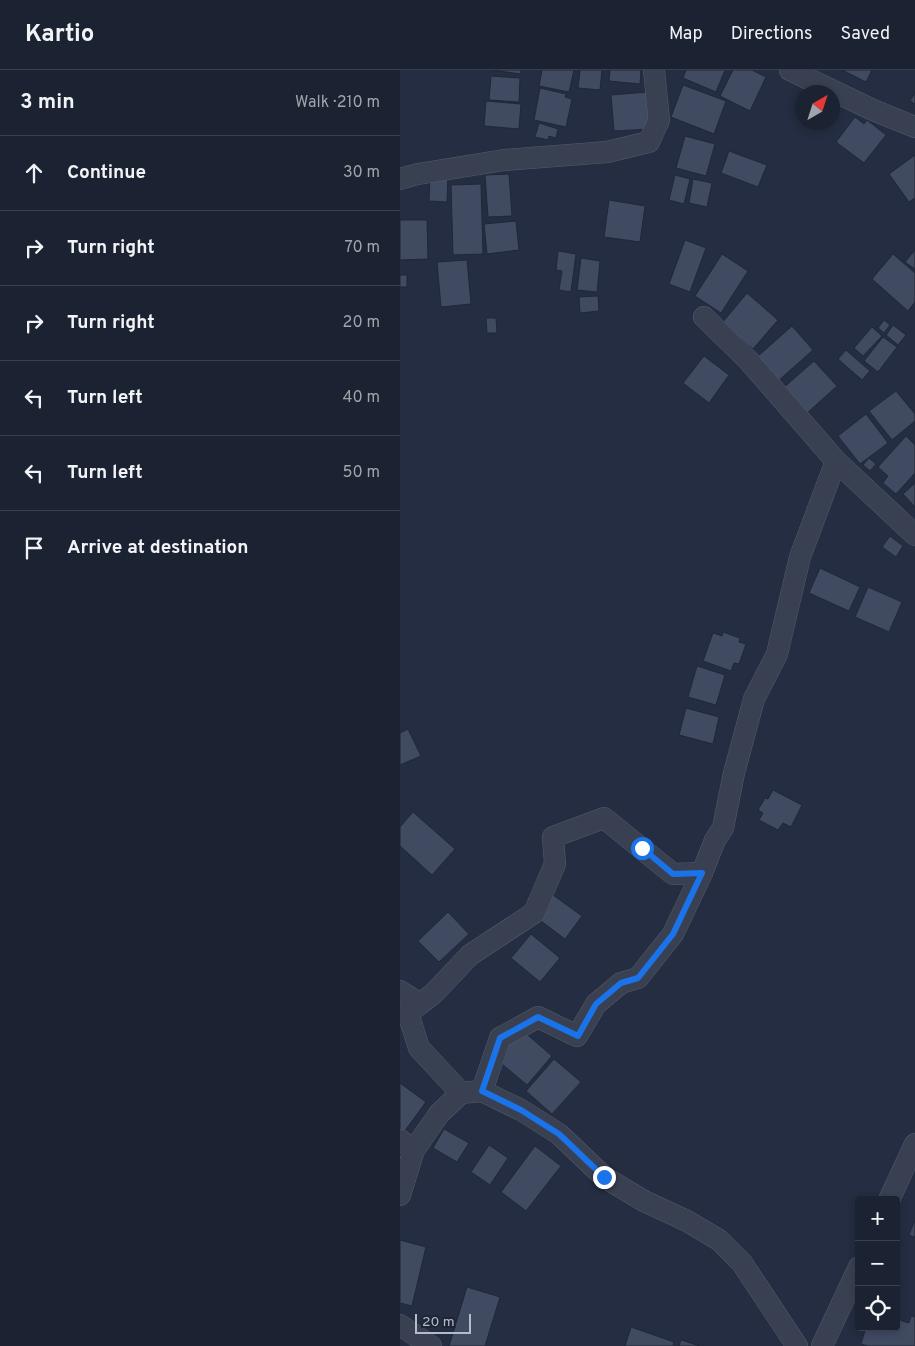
<!DOCTYPE html>
<meta charset="utf-8">
<style>
:root{--surface:#1b2231;--page:#242a39;--text:#f1f3f6;--muted:#a0a4ab;--line:#393f4d}
body{margin:0;font-family:Overpass,sans-serif;background:var(--page);color:var(--text)}
.controls{position:absolute;right:15px;bottom:15px;display:grid;overflow:hidden;border-radius:5px;box-shadow:0 2px 8px #0003}
.controls button{width:45px;height:45px;display:grid;place-items:center;padding:0;border:0;border-bottom:1px solid var(--line);background:var(--surface);color:var(--text);font:25px sans-serif}
.compass{position:absolute;left:395px;top:15px;width:45px;height:45px;border-radius:50%;background:var(--surface);box-shadow:0 2px 8px #0003;rotate:39deg}
.scale{position:absolute;left:15px;bottom:12px;width:56px;box-sizing:border-box;padding-left:5px;border:2px solid #b5bbcb;border-top:0;font-size:14px;line-height:18px;white-space:nowrap;color:#b5bbcb;-webkit-text-stroke:4px #1e2536;paint-order:stroke}
.stop{position:absolute;width:15px;height:15px;margin:-11px;border:4px solid #1a73e8;border-radius:50%;background:#fff}
.stop.end{background:#1a73e8;border-color:#fff;box-shadow:0 1px 5px #0008}
.list{margin:0;padding:0;list-style:none}
h2{display:flex;justify-content:space-between;align-items:center;height:65px;margin:0;padding:0 20px;font-size:21px}
h2 small{font-size:16px;font-weight:400;color:var(--muted)}
.list li{display:grid;grid-template-columns:32px 1fr auto;gap:15px;align-items:center;box-sizing:border-box;height:75px;padding:0 20px;border-top:1px solid var(--line)}
.list b{display:block;font-size:19px;white-space:nowrap}
.list em{font-size:16px;font-style:normal;color:var(--muted)}
.icon{flex:none;width:28px;height:28px;fill:none;stroke:currentColor;stroke-width:2;stroke-linecap:round;stroke-linejoin:round}
.map{position:relative;flex:none;width:515px;height:1276px;overflow:hidden}
header{display:flex;align-items:center;gap:30px;box-sizing:border-box;height:70px;padding:0 25px;background:var(--surface);border-bottom:1px solid var(--line)}
header strong{font-size:24px}
nav{display:flex;gap:28px;margin-inline-start:auto;font-size:18px}
main{display:flex}
aside{flex:1;background:var(--surface)}
.map>svg:first-child{display:block}
.building{fill:#404a61;stroke:#202738}
.lines{fill:none;stroke-linecap:round;stroke-linejoin:round}
.street-casing{stroke:#545b6b;stroke-width:22}
.street{stroke:#394051;stroke-width:21}
.route{stroke:#1a73e8;stroke-width:6}
</style>
<header>
<strong>Kartio</strong>
<nav><a>Map</a><a>Directions</a><a>Saved</a></nav>
</header>
<main>
<aside>
<h2>3 min<small>Walk · 210 m</small></h2>
<ul class="list">
<li><svg class="icon" aria-label="ahead" viewBox="0 0 24 24"><path d="M12 20V5M6 11l6-6 6 6"/></svg><div><b>Continue</b></div><em>30 m</em></li>
<li><svg class="icon" aria-label="right" viewBox="0 0 24 24"><path d="M7 20v-9h11M14 6l5 5-5 5"/></svg><div><b>Turn right</b></div><em>70 m</em></li>
<li><svg class="icon" aria-label="right" viewBox="0 0 24 24"><path d="M7 20v-9h11M14 6l5 5-5 5"/></svg><div><b>Turn right</b></div><em>20 m</em></li>
<li><svg class="icon" aria-label="left" viewBox="0 0 24 24"><path d="M17 20v-9H6M10 6l-5 5 5 5"/></svg><div><b>Turn left</b></div><em>40 m</em></li>
<li><svg class="icon" aria-label="left" viewBox="0 0 24 24"><path d="M17 20v-9H6M10 6l-5 5 5 5"/></svg><div><b>Turn left</b></div><em>50 m</em></li>
<li><svg class="icon" aria-label="arrive" viewBox="0 0 24 24"><path d="M6 21V4h12l-3 4 3 4H6"/></svg><div><b>Arrive at destination</b></div></li>
</ul>
</aside>
<div class="map">
<svg width="515" height="1276" viewBox="0 0 515 1276">
<rect width="100%" height="100%" fill="#242d41"/>
<g class="building">
<polygon points="92,0 121,0 121,4"/>
<polygon points="142,0 174,0 169,22 139,16"/>
<polygon points="180,0 202,0 200,20 178,18"/>
<polygon points="210,0 241,0 240,14 209,11"/>
<polygon points="286,0 325,0 316,22 283,8"/>
<polygon points="333,0 352,0 366,7 350,41 320,26"/>
<polygon points="442,0 472,0 466,12"/>
<polygon points="91,6 120,8 119,32 89,30"/>
<polygon points="283,15 326,31 314,64 271,47"/>
<polygon points="140,18 166,24 165,27 172,29 166,57 134,50"/>
<polygon points="248,22 250,59 214,61 211,25"/>
<polygon points="515,23 515,34 510,31"/>
<polygon points="86,31 121,34 119,59 84,56"/>
<polygon points="455,47 464,54 467,50 486,65 464,93 436,72"/>
<polygon points="139,53 158,59 156,68 149,66 148,70 135,67"/>
<polygon points="285,66 315,74 306,106 276,98"/>
<polygon points="329,81 367,95 358,117 321,103"/>
<polygon points="515,85 515,128 509,132 489,104"/>
<polygon points="30,104 48,105 47,132 29,131"/>
<polygon points="109,104 112,146 88,147 85,105"/>
<polygon points="275,105 290,109 284,134 269,130"/>
<polygon points="293,109 312,113 307,137 289,133"/>
<polygon points="81,114 83,184 53,185 51,115"/>
<polygon points="209,130 245,136 240,172 204,167"/>
<polygon points="0,150 27,150 28,189 0,190"/>
<polygon points="116,151 119,180 87,184 84,154"/>
<polygon points="285,170 306,178 290,222 269,214"/>
<polygon points="515,180 515,199 505,192"/>
<polygon points="158,181 176,184 171,222 159,220 162,201 156,200"/>
<polygon points="322,184 348,201 321,243 295,226"/>
<polygon points="493,184 515,203 515,232 508,241 472,209"/>
<polygon points="181,188 200,191 197,222 177,220"/>
<polygon points="67,190 71,234 41,237 37,192"/>
<rect x="0" y="205" width="7" height="12"/>
<polygon points="347,223 378,250 353,279 322,253"/>
<polygon points="198,226 199,241 180,243 179,227"/>
<polygon points="86,248 96,248 97,263 87,263"/>
<polygon points="484,250 490,255 484,263 478,258"/>
<polygon points="493,255 506,265 498,275 486,265"/>
<polygon points="392,256 413,280 378,311 357,287"/>
<polygon points="472,257 482,266 463,286 454,278"/>
<polygon points="483,267 497,277 478,302 464,291"/>
<polygon points="446,280 470,301 462,310 438,289"/>
<polygon points="304,286 329,305 309,333 283,313"/>
<polygon points="414,291 437,316 405,345 382,319"/>
<polygon points="496,321 515,344 515,351 492,370 469,341"/>
<polygon points="466,344 488,373 460,394 438,366"/>
<polygon points="506,366 515,375 515,403 496,424 483,413 488,406 478,397"/>
<polygon points="469,388 476,394 470,401 463,395"/>
<polygon points="515,413 515,437 503,424"/>
<polygon points="490,466 503,476 496,487 482,477"/>
<polygon points="420,498 460,517 449,541 409,523"/>
<polygon points="468,517 502,532 489,562 455,547"/>
<polygon points="323,562 340,568 339,572 346,574 339,594 334,593 331,601 303,591 313,563 322,566"/>
<polygon points="297,596 325,605 316,635 288,627"/>
<polygon points="286,638 319,647 313,674 279,665"/>
<polygon points="8,659 21,686 0,695 0,663"/>
<polygon points="373,720 402,735 391,757 383,753 378,760 359,750 363,743 358,740 365,728 368,729"/>
<polygon points="13,742 55,779 32,805 0,776 0,757"/>
<polygon points="153,825 182,846 165,869 137,848"/>
<polygon points="48,842 69,864 39,892 18,871"/>
<polygon points="131,864 160,888 140,912 111,888"/>
<polygon points="122,960 152,986 127,1015 96,989"/>
<polygon points="154,989 181,1012 152,1044 126,1021"/>
<polygon points="0,1013 26,1032 1,1066 0,1065"/>
<polygon points="44,1059 69,1073 57,1092 33,1078"/>
<polygon points="89,1075 108,1088 90,1115 71,1102"/>
<polygon points="135,1076 161,1096 126,1141 101,1122"/>
<polygon points="515,1150 515,1167 509,1165"/>
<polygon points="0,1170 26,1177 12,1236 0,1233"/>
<polygon points="67,1217 100,1227 85,1276 49,1276"/>
<polygon points="511,1246 515,1247 515,1276 468,1276 461,1274 466,1257 496,1257 496,1249 509,1253"/>
<polygon points="231,1257 274,1272 273,1276 225,1276"/>
<polygon points="281,1270 300,1276 279,1276"/>
</g>
<g class="lines">
<defs>
<g id="street">
<polyline points="390,0 473,40 515,57"/>
<polyline points="0,109 18,104 104,90 207,82 249,72 259,50 254,0"/>
<polyline points="304,247 348,290 436,391 515,465"/>
<polyline points="0,921 20,934"/>
<polyline points="82,1021 121,1040 159,1064 204,1107 244,1131 287,1151 319,1170 342,1193 397,1276"/>
<polyline points="61,1023 19,978 8,943 33,924 70,885 134,843 155,794 153,767 204,748 273,804 302,803"/>
<polyline points="0,1070 14,1080 39,1044 61,1023 82,1021 100,968 138,947 177,966 196,934 221,913 238,908 273,864 302,803 315,770 323,758 334,703 354,629 377,584 400,487 436,391"/>
<polyline points="0,1125 14,1080"/>
<polyline points="489,1130 515,1074"/>
<polyline points="0,1255 31,1276"/>
<polyline points="422,1276 459,1197"/>
</g>
</defs>
<use href="#street" class="street-casing"/>
<use href="#street" class="street"/>
</g>
<g class="lines">
<polyline class="route" points="204,1107 159,1064 121,1040 82,1021 100,968 138,947 178,966 196,934 221,913 238,908 273,864 302,803 273,804 242,778"/>
</g>
</svg>
<div class="controls">
<button>+</button>
<button>−</button>
<button><svg class="icon" aria-label="locate" viewBox="0 0 24 24"><circle cx="12" cy="12" r="6"/><path d="M12 2v4M12 18v4M2 12h4M18 12h4"/></svg></button>
</div>
<svg class="compass" viewBox="-18 -18 36 36"><path d="M0-13l5 13h-10z" fill="#e53935"/><path d="M0 13l5-13h-10z" fill="#a0a4ab"/></svg>
<div class="scale">20 m</div>
<div class="stop" style="left:242px;top:778px"></div>
<div class="stop end" style="left:204px;top:1107px"></div>
</div>
</main>
